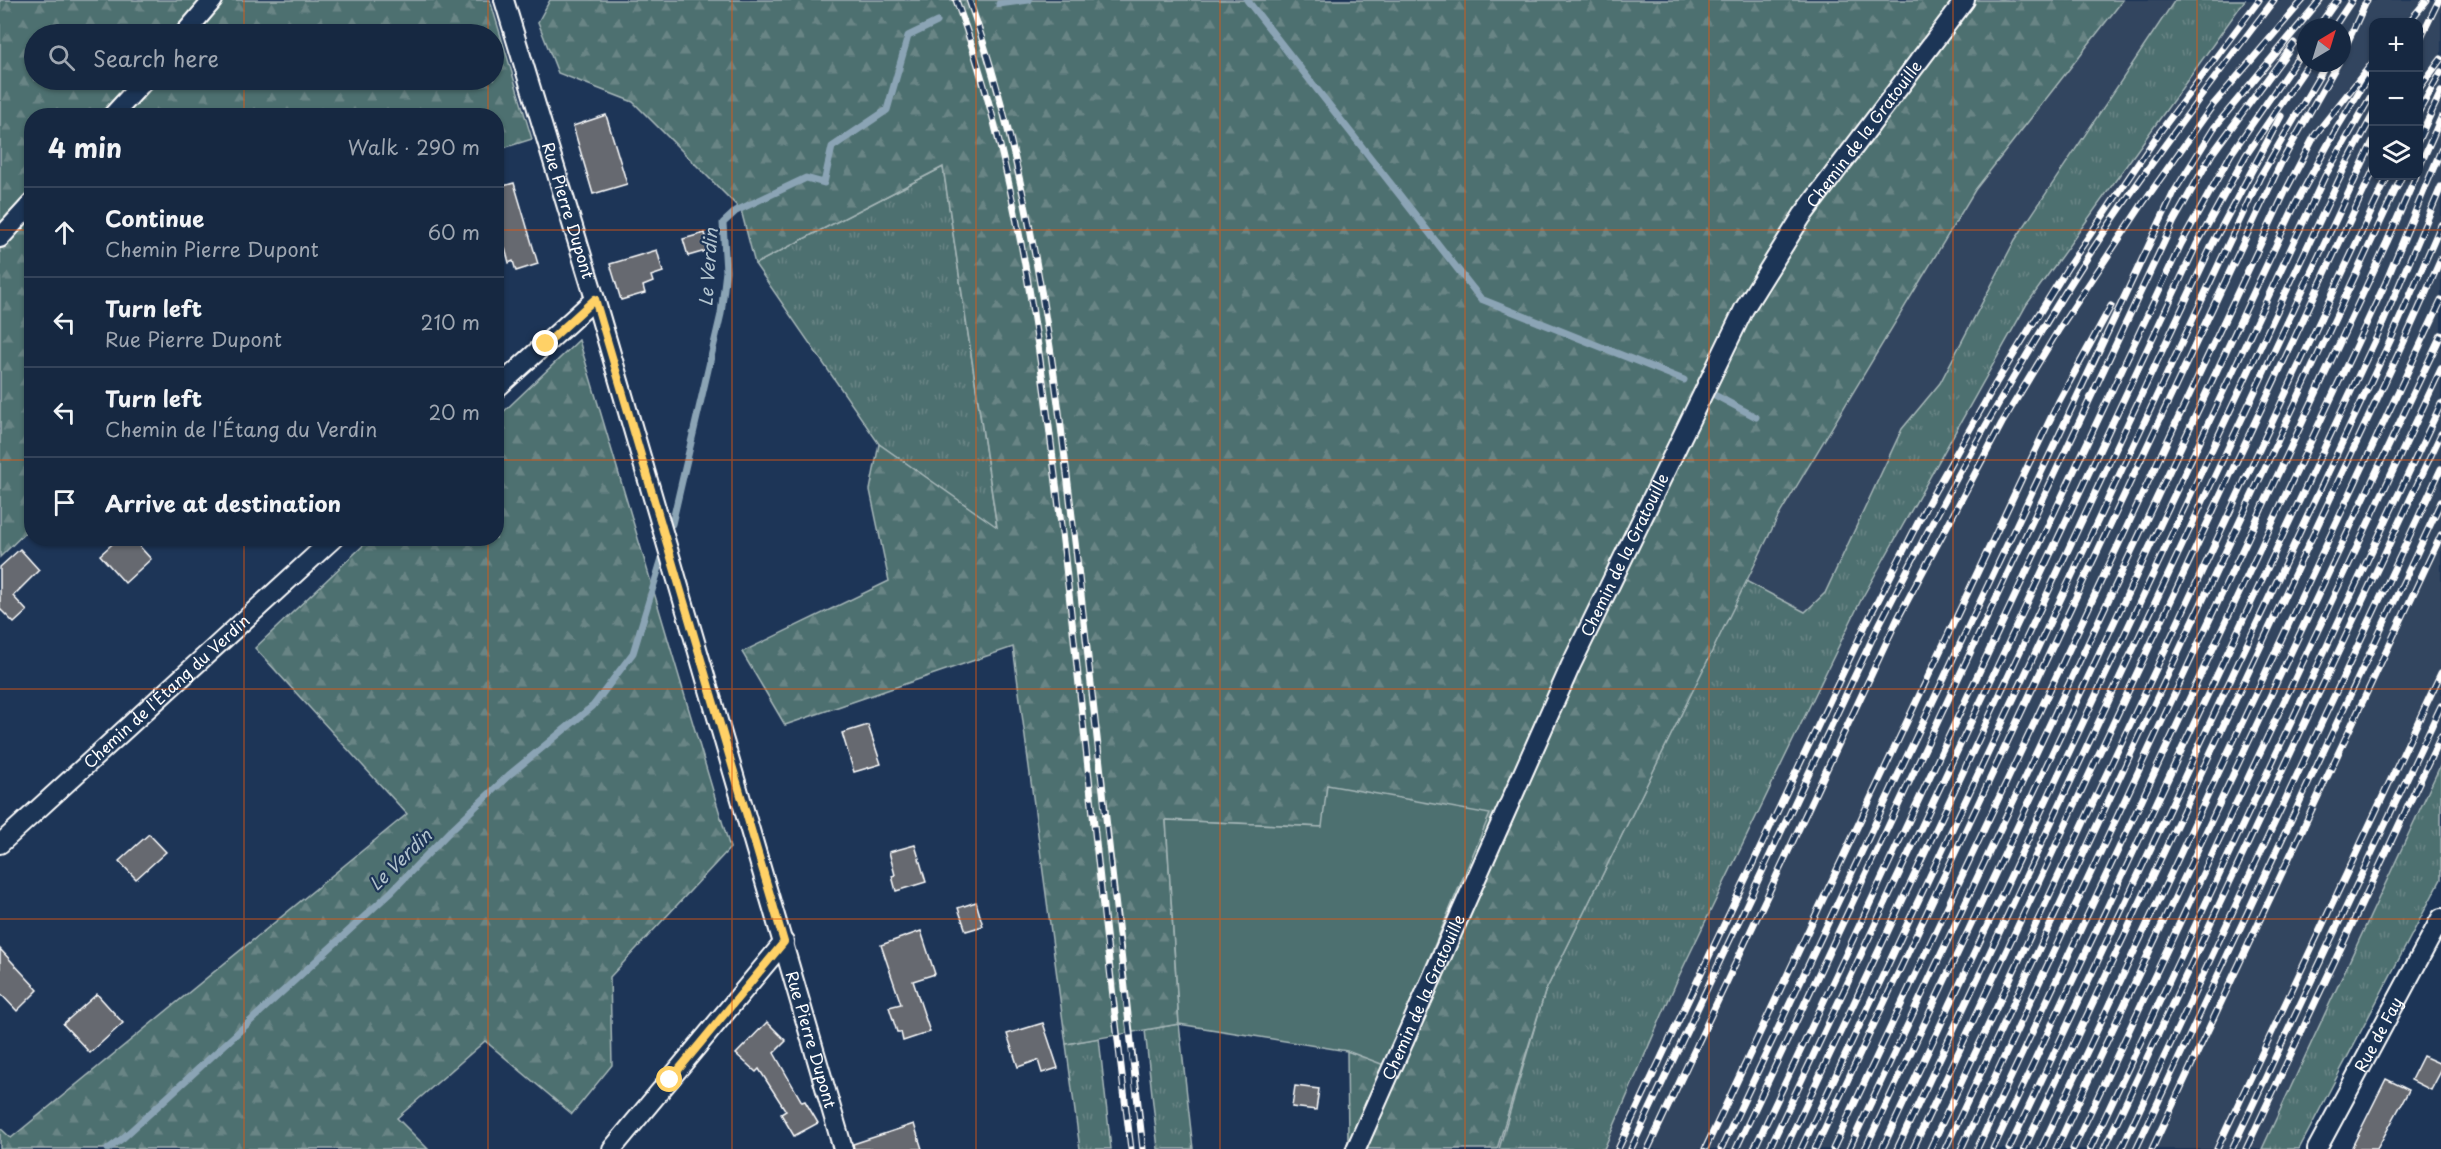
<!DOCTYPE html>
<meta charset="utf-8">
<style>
:root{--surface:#162841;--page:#1f3048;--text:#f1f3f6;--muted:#9ea6b1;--line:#35445a}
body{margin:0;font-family:"Playpen Sans",sans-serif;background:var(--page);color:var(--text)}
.controls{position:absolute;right:18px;top:18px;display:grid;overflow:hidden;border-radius:12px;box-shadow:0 2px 4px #0004}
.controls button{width:54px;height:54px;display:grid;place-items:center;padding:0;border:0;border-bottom:2px solid var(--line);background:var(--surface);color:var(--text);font:30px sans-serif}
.compass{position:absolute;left:2297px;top:18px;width:54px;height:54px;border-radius:50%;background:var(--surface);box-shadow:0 2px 4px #0004;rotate:38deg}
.stop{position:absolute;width:18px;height:18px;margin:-14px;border:4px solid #ffd166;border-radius:50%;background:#fff}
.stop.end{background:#ffd166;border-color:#fff;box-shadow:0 2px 6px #0008}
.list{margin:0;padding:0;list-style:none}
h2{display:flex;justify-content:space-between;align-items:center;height:78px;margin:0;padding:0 24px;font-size:26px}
h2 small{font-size:20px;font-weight:400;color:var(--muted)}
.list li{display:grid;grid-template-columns:39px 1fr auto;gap:18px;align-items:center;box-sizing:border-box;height:90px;padding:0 24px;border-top:2px solid var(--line)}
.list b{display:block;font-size:22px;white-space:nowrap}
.list p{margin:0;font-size:20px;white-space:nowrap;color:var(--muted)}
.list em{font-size:20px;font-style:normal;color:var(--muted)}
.icon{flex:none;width:33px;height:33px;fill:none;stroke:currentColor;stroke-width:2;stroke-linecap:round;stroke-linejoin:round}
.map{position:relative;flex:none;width:2441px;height:1149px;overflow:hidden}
.search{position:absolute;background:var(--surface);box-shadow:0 2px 4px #0004;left:24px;top:24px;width:480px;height:66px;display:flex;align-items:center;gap:15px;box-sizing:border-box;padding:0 21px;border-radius:33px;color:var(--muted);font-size:22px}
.panel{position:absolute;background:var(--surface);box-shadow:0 2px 4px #0004;left:24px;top:108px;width:480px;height:438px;border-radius:24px}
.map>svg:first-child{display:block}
.built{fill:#33455e;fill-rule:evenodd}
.grass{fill:url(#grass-tufts);stroke:#a6b7b8;stroke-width:1.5}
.forest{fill:url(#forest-firs);stroke:#a6b7b8;stroke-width:1.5;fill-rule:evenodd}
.garden{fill:#4e6f70;stroke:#a6b7b8;stroke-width:1.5}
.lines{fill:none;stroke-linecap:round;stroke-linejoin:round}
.stream{stroke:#8ba4b5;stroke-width:7}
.building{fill:#666970;stroke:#fff;stroke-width:1.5}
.street-casing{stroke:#fff;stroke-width:22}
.street{stroke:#1d3557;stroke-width:18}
.rail-casing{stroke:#fff;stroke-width:7}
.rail{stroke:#1d3557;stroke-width:4.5;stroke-dasharray:14;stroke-linecap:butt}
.route{stroke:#ffd166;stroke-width:8}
.grid{fill:none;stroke:#e8590c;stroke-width:1.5;stroke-opacity:0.55}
.labels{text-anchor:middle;stroke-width:4.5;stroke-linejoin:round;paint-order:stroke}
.street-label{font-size:16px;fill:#fff;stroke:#1d3557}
.water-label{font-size:18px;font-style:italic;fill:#b2c3ce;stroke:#1d3557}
</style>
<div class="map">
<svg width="2441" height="1149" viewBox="0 0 2441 1149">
<defs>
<pattern id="grass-tufts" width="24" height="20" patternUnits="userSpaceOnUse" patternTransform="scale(1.5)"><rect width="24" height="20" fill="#4e6f70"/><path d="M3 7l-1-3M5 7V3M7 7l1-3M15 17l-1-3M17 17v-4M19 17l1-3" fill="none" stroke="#698585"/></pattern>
<pattern id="forest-firs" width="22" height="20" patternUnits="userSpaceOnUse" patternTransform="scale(1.5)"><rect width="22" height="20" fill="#4e6f70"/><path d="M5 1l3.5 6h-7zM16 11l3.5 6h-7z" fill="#698585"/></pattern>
</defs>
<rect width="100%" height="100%" fill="#1d3557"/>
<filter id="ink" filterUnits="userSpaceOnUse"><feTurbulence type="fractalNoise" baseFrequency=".0167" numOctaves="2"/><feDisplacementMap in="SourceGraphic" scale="12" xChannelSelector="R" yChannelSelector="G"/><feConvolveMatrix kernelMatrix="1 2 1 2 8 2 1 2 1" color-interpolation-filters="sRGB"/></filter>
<g filter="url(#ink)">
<path class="built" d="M2123,0H2441V764L2262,1149H1497L1545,992L1778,517L1975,190ZM2374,22H2418V176H2374ZM2306,27H2342V63H2306Z"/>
<g class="grass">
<polygon points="2175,0 2245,0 2027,304 1861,600 1679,976 1604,1149 1499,1149 1545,992 1746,581 1805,612 1825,593 1902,429 1940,383 2015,240"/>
<polygon points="943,167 997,528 879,444 755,264"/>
<polygon points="2441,764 2441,879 2299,1149 2262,1149"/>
<polygon points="1179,1024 1193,1149 1158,1149 1145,1030"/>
<polygon points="1099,1038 1111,1149 1080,1149 1066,1044"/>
</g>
<g class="forest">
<path d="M0,0H490L532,139L497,150L496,116H32L31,527L0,557ZM34,34H494V80H34Z"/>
<polygon points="550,0 2123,0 1975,190 1778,517 1545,992 1497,1149 1345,1149 1348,1141 1347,1051 1384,1064 1327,785 1323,827 1166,820 1179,1024 1066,1044 1013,647 785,725 742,652 889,581 870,490 879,444 997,527 943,167 755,264 741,210 633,102 558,73 538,22"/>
<polygon points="579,340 730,848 610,977 612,1065 572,1114 485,1041 397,1118 428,1149 0,1149 0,1128 11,1138 407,814 255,648 370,539 496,538 497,418"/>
</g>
<polygon class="garden" points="1327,785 1490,814 1384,1065 1347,1051 1179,1024 1166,820 1322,827"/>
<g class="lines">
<g class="stream">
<polyline points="1247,0 1481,299 1684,380"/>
<polyline points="999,4 1029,0"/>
<polyline points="1709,392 1756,417"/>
<polyline points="672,524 721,314 726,271 723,223 736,211 806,178 824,183 832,147 887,110 908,36 937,22"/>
<polyline points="108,1149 123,1138 391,892 450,831 509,775 593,706 633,653 662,558"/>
</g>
</g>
<g class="building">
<polygon points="606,115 627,184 593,194 573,126"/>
<polygon points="514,183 538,264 516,271 513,261 509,263 505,248 496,250 496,188"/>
<polygon points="705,233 709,250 688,256 683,239"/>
<polygon points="657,250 663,272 651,276 653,282 643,286 645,293 621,300 610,264"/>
<polygon points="119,538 132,538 151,559 125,583 100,555"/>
<polygon points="20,549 39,570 13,596 27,611 14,623 0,609 0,567"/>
<polygon points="868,725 881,764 854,772 842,733"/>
<polygon points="149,834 166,852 136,879 119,861"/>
<polygon points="915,845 926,882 896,891 892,876 895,875 889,852"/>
<polygon points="976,902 983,926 966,931 958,908"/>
<polygon points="921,931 935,974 913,981 930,1032 903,1041 901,1032 897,1032 889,1007 901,1004 881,945"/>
<polygon points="0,949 38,990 17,1011 0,993"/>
<polygon points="97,994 123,1023 90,1053 63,1024"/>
<polygon points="767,1022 786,1041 774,1053 802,1102 805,1101 818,1123 794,1136 781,1114 786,1111 759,1069 756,1072 736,1054"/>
<polygon points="1043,1023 1058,1068 1042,1073 1038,1060 1018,1067 1007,1034"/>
<polygon points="2423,1056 2441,1064 2441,1071 2431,1090 2411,1080"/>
<polygon points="2386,1079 2409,1090 2377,1149 2351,1149"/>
<polygon points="1295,1086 1319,1089 1316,1110 1292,1107"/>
<polygon points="914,1124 922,1149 854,1149 853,1144"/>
</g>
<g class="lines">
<defs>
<g id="street">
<path id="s1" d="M504,0L595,299L843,1149"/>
<polyline points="184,34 213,0"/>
<polyline points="112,116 145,80"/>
<polyline points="0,238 32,203"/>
<polyline points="496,389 595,299"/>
<path id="s2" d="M0,844L334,538"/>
<polyline points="612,1149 784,942"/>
<path id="s3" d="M1356,1149L1571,665L1744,309L1802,216L1965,0"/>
<path id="s4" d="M2317,1149L2441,918"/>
</g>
</defs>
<use href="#street" class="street-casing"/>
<use href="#street" class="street"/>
<defs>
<g id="rail">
<path d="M956,0C1021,176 1042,365 1064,550C1087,750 1106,950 1131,1149"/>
<path d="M969,0C1032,177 1054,364 1076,550C1099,750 1119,950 1143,1149"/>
<polyline points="2409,22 2427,0"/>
<polyline points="2318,27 2337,0"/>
<polyline points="2334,27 2352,0"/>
<polyline points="2418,43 2439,0"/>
<polyline points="2342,54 2367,0"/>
<polyline points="2418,90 2441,59"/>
<polyline points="2418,113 2441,72"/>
<polyline points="2418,141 2441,92"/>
<polyline points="2418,170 2441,118"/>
<polyline points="1618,1149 1865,626 1928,503 1996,383 2068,267 2159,133 2259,0"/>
<path d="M1631,1149L1876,631C1938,509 2004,388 2078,272C2138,178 2206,89 2274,0"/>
<polyline points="1648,1149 1897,620 2002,423 2059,329 2143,203 2213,105 2303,0"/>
<polyline points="1705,1149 2023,476 2059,401 2111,306"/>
<polyline points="1721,1149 2174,192 2214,128 2320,0"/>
<polyline points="1736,1149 2174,221 2212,154 2294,43"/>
<polyline points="1754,1149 2181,244 2231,154 2306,46"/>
<polyline points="1769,1149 2197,244 2246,155 2309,63"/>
<polyline points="1785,1149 2213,243 2281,116"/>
<polyline points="1801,1149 2260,177 2327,63"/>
<polyline points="1815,1149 2282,161 2338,63"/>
<polyline points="1833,1149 2286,190 2315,135 2374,61"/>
<polyline points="1849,1149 2296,203 2337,128 2368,77"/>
<polyline points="1865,1149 2301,227 2325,176 2374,91"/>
<polyline points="1882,1149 2344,169 2374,113"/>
<polyline points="1897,1149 2374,139"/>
<polyline points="1913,1149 2374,169"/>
<polyline points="1930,1149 2388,176"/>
<polyline points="1945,1149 2402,176"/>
<polyline points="1961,1149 2387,242 2416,176"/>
<polyline points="1977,1149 2385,284 2441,150"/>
<polyline points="1993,1149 2379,332 2441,187"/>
<polyline points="2009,1149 2390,341 2441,225"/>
<polyline points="2024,1149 2402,346 2441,259"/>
<polyline points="2041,1149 2441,301"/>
<polyline points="2056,1149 2441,335"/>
<polyline points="2073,1149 2441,369"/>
<polyline points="2090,1149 2441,404"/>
<polyline points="2104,1149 2441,434"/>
<polyline points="2121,1149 2441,469"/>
<polyline points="2136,1149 2441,502"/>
<polyline points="2152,1149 2441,535"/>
<polyline points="2217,1149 2441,673"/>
<polyline points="2232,1149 2441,706"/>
<polyline points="2246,1149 2441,736"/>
</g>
</defs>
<use href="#rail" class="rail-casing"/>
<use href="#rail" class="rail"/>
</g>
</g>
<g class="lines" filter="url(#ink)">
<polyline class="route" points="546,344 595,299 784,942 670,1080"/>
</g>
<path class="grid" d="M244,0V34M488,0V34M732,0V1149M976,0V1149M1220,0V1149M1465,0V1149M1709,0V1149M1953,0V1149M2197,0V1149M244,80V116M488,80V116M0,230H32M496,230H2441M0,460H32M496,460H2441M244,538V1149M488,538V1149M0,689H2441M0,919H2441"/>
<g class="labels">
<g class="street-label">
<text dy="6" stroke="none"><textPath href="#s3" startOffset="1138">Chemin de la Gratouille</textPath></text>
<text dy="6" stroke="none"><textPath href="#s1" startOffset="220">Rue Pierre Dupont</textPath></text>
<text dy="6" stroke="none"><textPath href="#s3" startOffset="652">Chemin de la Gratouille</textPath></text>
<text dy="6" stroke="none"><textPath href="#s2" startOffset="226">Chemin de l'Étang du Verdin</textPath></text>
<text dy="6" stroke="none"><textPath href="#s3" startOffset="166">Chemin de la Gratouille</textPath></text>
<text dy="6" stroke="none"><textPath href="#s4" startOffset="130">Rue de Fay</textPath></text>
<text dy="6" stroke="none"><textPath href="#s1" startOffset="1084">Rue Pierre Dupont</textPath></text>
</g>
<g class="water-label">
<text transform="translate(709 267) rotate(-86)" y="6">Le Verdin</text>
<text transform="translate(401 860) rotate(-44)" y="6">Le Verdin</text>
</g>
</g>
</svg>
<div class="controls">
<button>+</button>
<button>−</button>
<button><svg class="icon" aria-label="layers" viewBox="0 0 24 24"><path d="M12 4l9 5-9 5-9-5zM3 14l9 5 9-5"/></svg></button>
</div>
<svg class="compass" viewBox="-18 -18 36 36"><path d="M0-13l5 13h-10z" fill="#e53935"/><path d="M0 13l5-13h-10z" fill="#9ea6b1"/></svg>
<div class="stop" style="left:670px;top:1080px"></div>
<div class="stop end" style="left:546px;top:344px"></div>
<div class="search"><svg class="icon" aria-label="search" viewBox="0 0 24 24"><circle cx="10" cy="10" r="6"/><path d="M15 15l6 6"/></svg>Search here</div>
<section class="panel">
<h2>4 min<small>Walk · 290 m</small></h2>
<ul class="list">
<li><svg class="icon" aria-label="ahead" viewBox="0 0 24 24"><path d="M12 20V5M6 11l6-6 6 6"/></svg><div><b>Continue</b><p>Chemin Pierre Dupont</p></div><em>60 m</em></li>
<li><svg class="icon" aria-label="left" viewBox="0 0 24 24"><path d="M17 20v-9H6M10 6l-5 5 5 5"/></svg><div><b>Turn left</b><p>Rue Pierre Dupont</p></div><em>210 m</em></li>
<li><svg class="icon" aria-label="left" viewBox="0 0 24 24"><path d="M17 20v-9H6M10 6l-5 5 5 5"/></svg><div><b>Turn left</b><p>Chemin de l'Étang du Verdin</p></div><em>20 m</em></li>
<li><svg class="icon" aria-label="arrive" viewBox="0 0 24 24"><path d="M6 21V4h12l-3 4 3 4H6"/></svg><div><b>Arrive at destination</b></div></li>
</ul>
</section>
</div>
